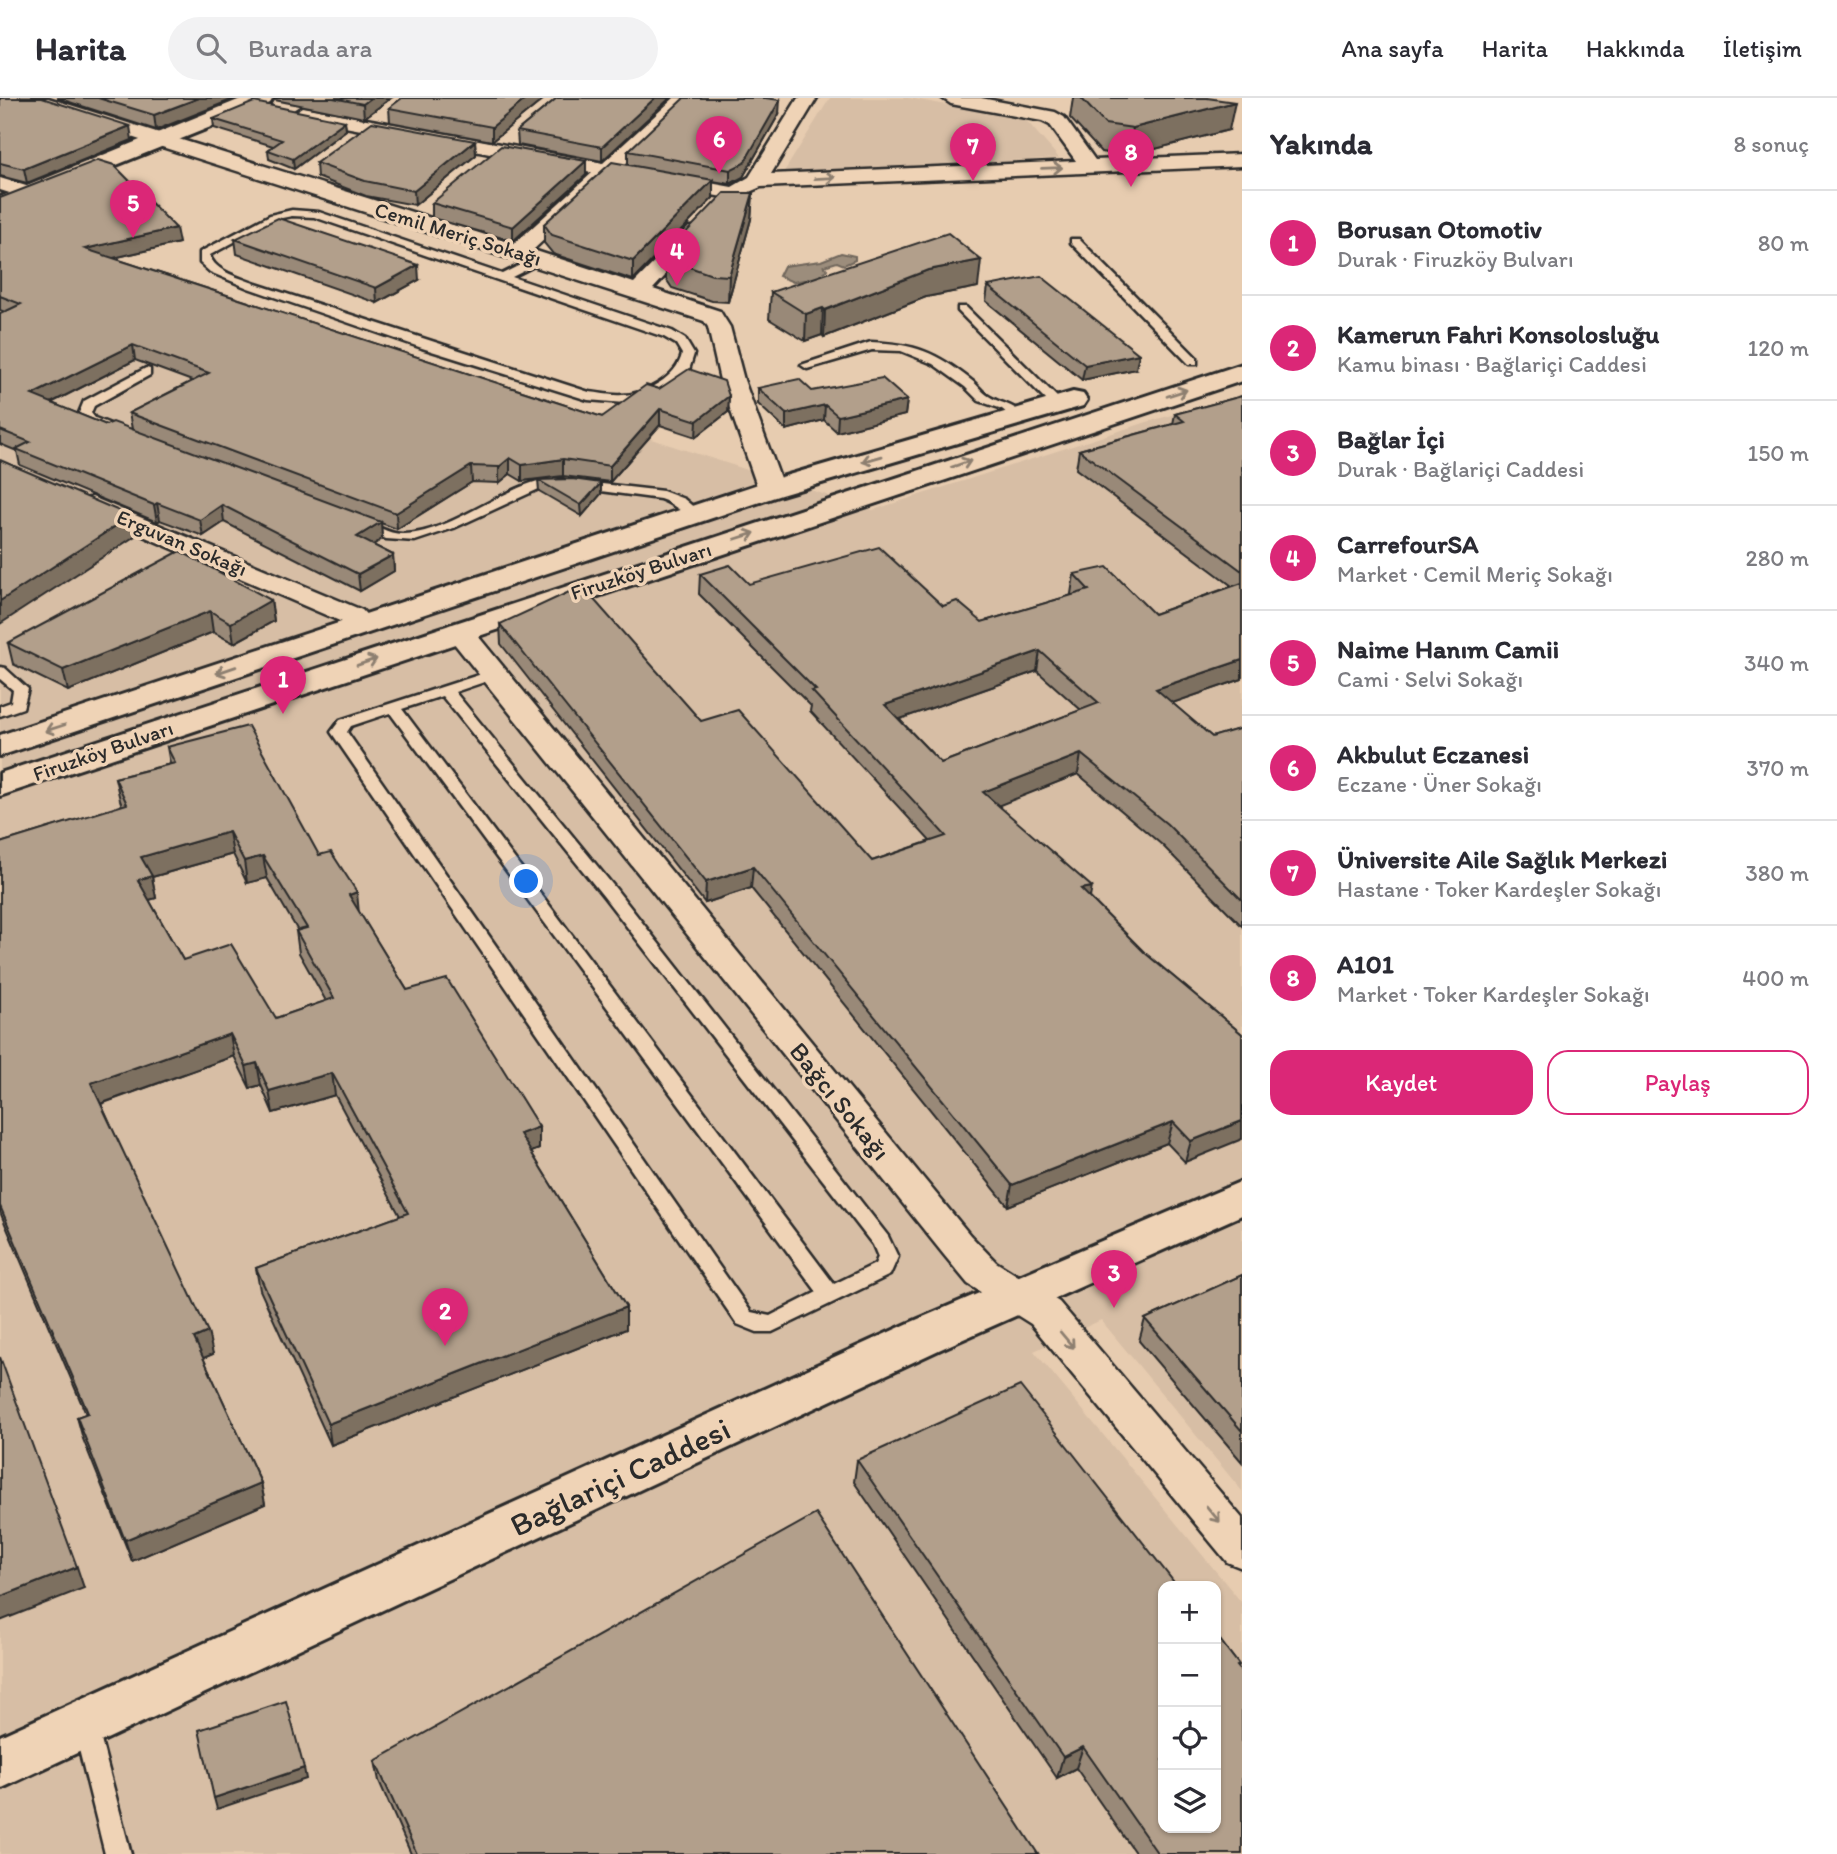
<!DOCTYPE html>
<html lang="tr">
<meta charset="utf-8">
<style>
:root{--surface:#fff;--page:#f2f2f3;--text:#2b2b33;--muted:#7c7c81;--line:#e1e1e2;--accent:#db2777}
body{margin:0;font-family:Itim,sans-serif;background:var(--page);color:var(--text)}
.controls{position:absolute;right:21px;bottom:21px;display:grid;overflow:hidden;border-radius:14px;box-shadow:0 2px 5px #0004}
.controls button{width:63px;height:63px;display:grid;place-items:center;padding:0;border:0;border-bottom:2px solid var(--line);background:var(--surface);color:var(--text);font:35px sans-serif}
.you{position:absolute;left:527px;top:784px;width:24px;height:24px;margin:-18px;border:5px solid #fff;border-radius:50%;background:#1a73e8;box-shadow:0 0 0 10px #1a73e833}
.badge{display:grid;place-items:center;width:46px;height:46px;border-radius:50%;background:var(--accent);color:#fff;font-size:23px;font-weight:700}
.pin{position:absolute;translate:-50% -58px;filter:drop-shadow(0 2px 4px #0008)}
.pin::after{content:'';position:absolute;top:37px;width:24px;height:21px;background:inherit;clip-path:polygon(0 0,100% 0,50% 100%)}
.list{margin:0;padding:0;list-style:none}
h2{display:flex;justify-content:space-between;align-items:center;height:91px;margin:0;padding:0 28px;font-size:30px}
h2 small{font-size:23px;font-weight:400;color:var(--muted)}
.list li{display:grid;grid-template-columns:46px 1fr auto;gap:21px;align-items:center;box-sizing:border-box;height:105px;padding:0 28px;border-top:2px solid var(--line)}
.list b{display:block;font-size:26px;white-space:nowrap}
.list p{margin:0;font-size:23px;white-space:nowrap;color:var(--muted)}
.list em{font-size:23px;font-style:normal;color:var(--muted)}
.actions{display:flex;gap:14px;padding:21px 28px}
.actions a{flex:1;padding:16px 0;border:2px solid var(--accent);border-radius:21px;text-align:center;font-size:24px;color:var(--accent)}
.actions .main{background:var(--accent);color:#fff}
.icon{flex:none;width:38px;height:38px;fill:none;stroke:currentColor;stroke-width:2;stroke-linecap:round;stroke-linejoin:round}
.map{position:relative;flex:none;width:1242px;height:1756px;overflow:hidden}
header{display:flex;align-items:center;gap:42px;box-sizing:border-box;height:98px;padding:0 35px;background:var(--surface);border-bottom:2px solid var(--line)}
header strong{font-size:33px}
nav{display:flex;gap:38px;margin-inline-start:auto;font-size:24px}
.search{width:490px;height:63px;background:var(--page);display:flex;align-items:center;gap:18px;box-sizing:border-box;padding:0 24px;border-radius:38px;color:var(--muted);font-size:26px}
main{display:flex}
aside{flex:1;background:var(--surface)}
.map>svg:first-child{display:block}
.built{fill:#d7bea5;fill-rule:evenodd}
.water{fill:#9c8d7b;stroke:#6f665b;stroke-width:2}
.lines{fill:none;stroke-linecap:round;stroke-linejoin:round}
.lane-casing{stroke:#2b2b2b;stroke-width:5}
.street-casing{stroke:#2b2b2b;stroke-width:5}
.secondary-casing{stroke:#2b2b2b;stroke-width:6}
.primary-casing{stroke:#2b2b2b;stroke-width:6}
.lane{fill:#efd3b6;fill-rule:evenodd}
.street{fill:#efd3b6;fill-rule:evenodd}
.secondary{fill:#efd3b6;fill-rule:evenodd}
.primary{fill:#efd3b6;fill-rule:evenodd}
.wall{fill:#998978;stroke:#2b2b2b;stroke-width:2;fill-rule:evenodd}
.shaded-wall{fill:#7d6f61;stroke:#2b2b2b;stroke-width:2}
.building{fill:#b29f8b;stroke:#2b2b2b;stroke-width:2;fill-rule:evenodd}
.oneway{stroke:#8d7f70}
.labels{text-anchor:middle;stroke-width:7;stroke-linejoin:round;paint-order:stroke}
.far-street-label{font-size:21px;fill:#2b2b2b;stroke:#efd3b6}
.street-label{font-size:26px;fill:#2b2b2b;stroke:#efd3b6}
.near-street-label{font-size:32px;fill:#2b2b2b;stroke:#efd3b6}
</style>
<header>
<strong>Harita</strong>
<div class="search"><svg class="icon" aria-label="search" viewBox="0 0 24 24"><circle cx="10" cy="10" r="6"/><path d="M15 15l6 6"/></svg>Burada ara</div>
<nav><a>Ana sayfa</a><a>Harita</a><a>Hakkında</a><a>İletişim</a></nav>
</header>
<main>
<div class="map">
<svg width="1242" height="1756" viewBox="0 0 1242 1756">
<rect width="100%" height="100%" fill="#e7ccb0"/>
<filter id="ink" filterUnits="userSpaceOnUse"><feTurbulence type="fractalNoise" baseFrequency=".0143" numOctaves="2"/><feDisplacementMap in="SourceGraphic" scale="14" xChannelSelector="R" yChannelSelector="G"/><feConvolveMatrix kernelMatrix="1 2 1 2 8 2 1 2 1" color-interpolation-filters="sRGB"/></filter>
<g filter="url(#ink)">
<g class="built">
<polygon points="830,0 908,0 1025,21 1059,60 782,77"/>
<path d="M0,133L873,412L1147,324L1242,297V1393L1101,1222L1034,1253L1242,1505V1756H0ZM1163,1488H1216V1730H1163Z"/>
</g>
<polygon class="water" points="841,155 855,158 855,162 844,167 837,164 824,168 827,171 821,179 793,184 779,178 784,168 821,163"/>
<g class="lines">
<defs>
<g id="lane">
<path d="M292,112L319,114L502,176L536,159H544V163L512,179L672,233L685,241L694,256L689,272L662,294L624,305L588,302L422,250L248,190L210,174L200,165V154L270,117ZM292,118L314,119L664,239L676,246L682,256C677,279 646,296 622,297C612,298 600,295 589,294L256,186C242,180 214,174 210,157L277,121Z"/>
<polygon points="1071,141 1079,141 1197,260 1197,266 1189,266 1071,145"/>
<polygon points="958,209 966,209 1062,304 1062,310 1054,310 958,213"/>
<path d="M871,244C915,246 936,254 971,282C977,286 981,293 987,297C1000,306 1013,305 1024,318L1022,321H1014L1002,311L979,303L965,289L933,266L901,253L872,252L807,271L801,267Z"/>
<path d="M146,270L150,271V277L94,308L91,315L95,320L113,327V333C99,335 87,326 79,315L84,303Z"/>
<path d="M550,380L663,393L684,401L703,417L701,420C687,421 674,405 660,401L571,389L541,390L454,430L415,443L386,441L354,426L361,422C375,426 388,436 402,436C447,437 501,389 550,380Z"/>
<polygon points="0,569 5,570 28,591 23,610 0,618 0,608 11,604 13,592 0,581"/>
<path d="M494,572L499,573L501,576L499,579L455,594L616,791L888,1138L898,1159L890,1177L772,1234H757L737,1226L331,634L340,622ZM442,598L604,799L873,1147L878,1159L875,1166L834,1186L402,611ZM390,615L817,1194L770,1218L751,1214L347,634L351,628Z"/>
<polygon points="85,1616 94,1619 97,1627 131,1756 105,1756 73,1627 76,1619"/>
</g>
<g id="street">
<polygon points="20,0 48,0 514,146 592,75 302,21 293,15 302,9 603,65 674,0 694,0 622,69 732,89 749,79 798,0 817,0 771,76 1076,63 1050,27 1042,23 951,6 942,0 981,0 1055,14 1064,19 1095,62 1242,56 1242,68 761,89 733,101 612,78 533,152 634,185 689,129 703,129 706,133 703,137 653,191 720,213 723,218 730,229 744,282 784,391 780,396 771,399 762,396 758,391 720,282 708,229 704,223 22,4"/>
<polygon points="0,80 36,91 39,95 36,99 29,101 0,92"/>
<path d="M92,399L362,512L375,526L371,532C358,535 352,532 342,524L83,412L79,407L83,402Z"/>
<polygon points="459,525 469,527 970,1137 996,1164 1059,1204 1242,1420 1242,1470 1227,1464 1031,1226 968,1186 944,1157 449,539 445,533 449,527"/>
</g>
<g id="secondary">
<polygon points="243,0 273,0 270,5 0,114 0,99"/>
<polygon points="1242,1083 1242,1117 941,1251 0,1691 0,1638 909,1225"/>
</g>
<g id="primary">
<polygon points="1242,266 1242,283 0,698 0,675"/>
<polygon points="1073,294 1083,296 1087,302 1083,308 781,397 0,658 0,637 761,385"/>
</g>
</defs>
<use href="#lane" class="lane-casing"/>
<use href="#street" class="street-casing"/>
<use href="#secondary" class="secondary-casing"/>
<use href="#primary" class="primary-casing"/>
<use href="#lane" class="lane"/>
<use href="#street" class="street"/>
<use href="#secondary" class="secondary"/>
<use href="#primary" class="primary"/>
</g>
<g class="wall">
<polygon points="0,0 132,42 27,85 0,78"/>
<polygon points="57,0 236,0 156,32"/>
<polygon points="274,0 391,0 364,20 275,2"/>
<polygon points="402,0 545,0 492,43 390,24 389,10"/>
<polygon points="557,0 670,0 602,63 518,47 517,33"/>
<polygon points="1073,0 1207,0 1229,32 1128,58 1101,54 1070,20"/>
<polygon points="779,16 743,79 730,86 713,83 713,100 633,182 553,156 544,145 544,126 628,67 628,53"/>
<polygon points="213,21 345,23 346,32 294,71 269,61 268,52 273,48 214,30"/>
<polygon points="475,43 476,57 415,107 366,98 317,79 316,65"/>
<polygon points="586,77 513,143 432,120 432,105"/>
<polygon points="753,95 751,121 728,204 712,203 672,190 666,181 666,155"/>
<path d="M0,100L179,145L113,160L602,319L659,291L729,298L728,314L696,339L660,327L610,384L563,378L522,383L510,376L499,385L472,384L397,431L381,425L382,441L373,447L393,457L394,473L360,493L224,424L203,438L160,422L157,424L20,367L17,353L0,346V216L5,214L0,212ZM135,262L192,283L129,315L132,331L106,327L51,305Z"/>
<polygon points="235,141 419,182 377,205 237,156"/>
<polygon points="988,188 1136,271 1082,282 986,203"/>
<polygon points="978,189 926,199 824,239 822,237 805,243 769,221 771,194"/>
<polygon points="758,290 812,293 907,302 905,317 837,334 824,322 786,332 758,306"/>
<path d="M1242,298V581L1172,605L1212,639L1242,630V828L1162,747L1078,676L998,707L1145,855L1242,936L1185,1064L1167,1045L1008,1108L751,790L705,805L501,546L500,526L701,623L872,763L930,743L810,613L811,608L699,496L700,476L749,486L943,508L982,524L1072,497L1071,496L1074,476L1154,516L1232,488L1076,371L1079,352L1173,326L1175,316ZM1037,573L1081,612L941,665L899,621Z"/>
<polygon points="538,382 601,385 601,396 582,418 539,393"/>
<polygon points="271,502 274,523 234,545 213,534 68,593 13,566 8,545"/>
<path d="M167,649L319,757L359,814L407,892L539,1029V1051L531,1054L626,1209V1231L331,1347L260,1192L256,1170L400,1118L335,997L273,1015L261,987L250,990L234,958L101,1006L213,1256L203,1260L261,1385L265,1406L132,1463L83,1341L77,1319L86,1316L0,1114V745L122,708L120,702L115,680L170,666ZM233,756L247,785L267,780L298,833H296L299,855L326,903L276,920L183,862L149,802L156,800L152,779Z"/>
<polygon points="1242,1177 1242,1364 1139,1243 1145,1221"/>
<polygon points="857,1362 1216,1537 1239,1567 1238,1569 1242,1756 1136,1756 1076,1670 1057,1680 854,1384"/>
<polygon points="375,1663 1038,1756 411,1756 379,1683"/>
</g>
<g class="shaded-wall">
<polygon points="199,0 236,0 156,32 154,17"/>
<polygon points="371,0 391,0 364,20 363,6"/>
<polygon points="527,0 545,0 492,43 492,29"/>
<polygon points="655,0 670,0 602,63 602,49"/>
<polygon points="780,2 779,16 743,79 730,86 730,72"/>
<polygon points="1235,4 1229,32 1128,58 1133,30"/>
<polygon points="345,23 346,32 294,71 293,61"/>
<polygon points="130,28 132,42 27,85 24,71"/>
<polygon points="475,43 476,57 415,107 414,93"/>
<polygon points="586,63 586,77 513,143 513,129"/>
<polygon points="713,82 713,100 633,182 633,163"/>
<polygon points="753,95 751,121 728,204 729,178"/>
<polygon points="176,130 179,145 87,166 85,151"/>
<polygon points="981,162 978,189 926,199 824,239 825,212 928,172"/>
<polygon points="418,167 419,182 377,205 376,190"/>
<polygon points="823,210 822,237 805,243 806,216"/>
<polygon points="133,247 135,262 35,313 32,297"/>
<polygon points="1139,256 1136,271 1082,282 1085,267"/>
<polygon points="729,298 728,314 696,339 697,323"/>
<polygon points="907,302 905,317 837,334 838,318"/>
<polygon points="825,307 824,322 786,332 786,316"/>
<polygon points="660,311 660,327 610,384 610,368"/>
<polygon points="510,360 510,376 499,385 499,369"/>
<polygon points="563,361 563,378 522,383 522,367"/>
<polygon points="471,368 472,384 397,431 396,415"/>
<polygon points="601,385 601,396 582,418 581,407"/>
<polygon points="157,405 160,422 157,424 154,407"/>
<polygon points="222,407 224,424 203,438 200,422"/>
<polygon points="131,418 135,438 0,526 0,503"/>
<polygon points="381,424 382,441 359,456 357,439"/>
<polygon points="393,457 394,473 360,493 358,476"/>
<polygon points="271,502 274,523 234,545 231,525"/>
<polygon points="210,513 213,534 68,593 63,572"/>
<polygon points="1040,553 1037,573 883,627 885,607"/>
<polygon points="1242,562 1242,581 1152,612 1156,591"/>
<polygon points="1081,656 1078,676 980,715 983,694"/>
<polygon points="229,734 233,756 152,779 156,800 142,804 138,782 141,759"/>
<polygon points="263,758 267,780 247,785 244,763"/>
<polygon points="753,769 751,790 705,805 706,784"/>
<polygon points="1092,789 1088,810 1081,791"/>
<polygon points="357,794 359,816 349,797"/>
<polygon points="230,936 234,958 97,1007 91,985"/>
<polygon points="257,965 261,987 250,990 246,968"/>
<polygon points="332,975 335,997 273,1015 269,993"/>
<polygon points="1242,1023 1242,1041 1185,1064 1191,1043"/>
<polygon points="1173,1024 1167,1045 1008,1108 1012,1087"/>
<polygon points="539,1029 539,1051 521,1058 520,1036"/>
<polygon points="626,1209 626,1231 331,1347 328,1326"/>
<polygon points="208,1234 213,1256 199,1262 194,1240"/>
<polygon points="261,1385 265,1406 132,1463 125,1442"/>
<polygon points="77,1469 84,1490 0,1523 0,1499"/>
<polygon points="1083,1649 1076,1670 1057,1680 1063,1659"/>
<polygon points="304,1670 306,1681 217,1711 214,1700"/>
</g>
<g class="building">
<polygon points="0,0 42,0 130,28 24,71 0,65"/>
<polygon points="98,0 199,0 154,17"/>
<polygon points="333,0 371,0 363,6"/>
<polygon points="402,0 527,0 492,29 389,10"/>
<polygon points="557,0 655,0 602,49 517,33"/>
<polygon points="684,0 765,0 780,2 744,65 730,72 628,53"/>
<polygon points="1081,0 1207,0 1235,4 1133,30 1105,26"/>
<polygon points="254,4 345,23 293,61 268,52 282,42 213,21"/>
<polygon points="372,24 475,43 414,93 365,83 316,65"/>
<polygon points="501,48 586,63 513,129 432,105"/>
<polygon points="98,62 114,67 176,130 85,151 602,319 646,287 659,291 689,271 724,283 729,298 697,323 660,311 610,368 563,361 522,367 510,360 499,369 471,368 396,415 129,315 209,275 133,247 32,297 106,327 113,324 381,424 357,439 393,457 358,476 222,407 200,422 157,405 154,407 16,351 30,344 0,332 0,216 21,206 0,198 0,100"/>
<polygon points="612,64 713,82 633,163 552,137 544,126"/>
<polygon points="724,95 753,95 729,178 712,177 672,163 666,155"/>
<polygon points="278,120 418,167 376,190 235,141"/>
<polygon points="948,135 981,162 928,172 825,212 823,210 806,216 771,194"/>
<polygon points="1041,178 1139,256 1085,267 988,188"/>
<polygon points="882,280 907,302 838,318 825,307 786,316 758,290 799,281 812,293"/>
<polygon points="1242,298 1242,473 1079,352 1184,323 1175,316"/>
<polygon points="0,362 131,418 0,503"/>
<polygon points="572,381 601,385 581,407 538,382"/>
<path d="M879,449L943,508L957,503L982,524L1089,492L1074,476L1107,469L1154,516L1242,485V562L1156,591L1212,639L1242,630V802L1167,726L1081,656L983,694L1092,789L1081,791L1145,855L1242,936V1023L1191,1043L1173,1024L1012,1087L753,769L706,784L500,526L582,488L701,623L738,612L872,763L946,738L812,593L816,592L700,476L730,467L749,486ZM1040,553L1099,605L941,665L885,607Z"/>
<polygon points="180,453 271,502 231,525 210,513 63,572 8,545"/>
<path d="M248,628L319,757L331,754L357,794L349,797L407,892L447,881L539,1029L520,1036L626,1209L328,1326L256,1170L408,1115L332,975L269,993L257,965L246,968L230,936L91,985L208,1234L194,1240L261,1385L125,1442L77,1319L88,1315L0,1108V745L127,706L115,680L175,665L167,649ZM229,734L244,763L263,758L307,830L296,833L334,900L276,920L231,846L183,862L138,782L152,778L141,759Z"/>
<polygon points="1242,1177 1242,1333 1145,1221"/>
<polygon points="0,1259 77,1469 0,1499"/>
<polygon points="1020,1288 1177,1488 1163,1488 1163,1730 1216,1730 1216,1537 1239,1567 1237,1568 1242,1574 1242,1756 1158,1756 1083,1649 1063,1659 857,1362"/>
<polygon points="816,1416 1038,1756 417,1756 375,1663"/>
<polygon points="286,1603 304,1670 214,1700 199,1632"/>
</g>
<defs><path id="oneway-shaft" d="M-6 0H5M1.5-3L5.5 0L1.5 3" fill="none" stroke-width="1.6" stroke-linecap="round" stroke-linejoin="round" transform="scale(1.75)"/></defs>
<g class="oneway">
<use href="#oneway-shaft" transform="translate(1052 70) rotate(-2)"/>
<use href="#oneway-shaft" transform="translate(825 80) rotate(-3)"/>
<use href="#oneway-shaft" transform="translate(1177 295) rotate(-18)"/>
<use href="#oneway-shaft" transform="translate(872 361) rotate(164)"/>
<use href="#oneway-shaft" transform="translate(961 366) rotate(-19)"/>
<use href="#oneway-shaft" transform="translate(745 438) rotate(-18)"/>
<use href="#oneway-shaft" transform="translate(367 564) rotate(-19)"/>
<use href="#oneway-shaft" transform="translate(226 572) rotate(161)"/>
<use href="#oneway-shaft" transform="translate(55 630) rotate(162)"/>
<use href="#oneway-shaft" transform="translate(1067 1242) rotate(50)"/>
<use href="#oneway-shaft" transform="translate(1213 1416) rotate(50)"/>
</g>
</g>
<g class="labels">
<g class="far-street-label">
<text transform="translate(458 136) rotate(17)" y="7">Cemil Meriç Sokağı</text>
<text transform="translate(182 445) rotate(23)" y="7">Erguvan Sokağı</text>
<text transform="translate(641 473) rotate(-18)" y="7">Firuzköy Bulvarı</text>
<text transform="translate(103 653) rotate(-19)" y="7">Firuzköy Bulvarı</text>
</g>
<g class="street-label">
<text transform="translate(840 1003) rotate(51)" y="9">Bağcı Sokağı</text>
</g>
<g class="near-street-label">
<text transform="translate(620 1379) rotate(-25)" y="11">Bağlariçi Caddesi</text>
</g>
</g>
</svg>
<div class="controls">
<button>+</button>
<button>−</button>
<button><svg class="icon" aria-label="locate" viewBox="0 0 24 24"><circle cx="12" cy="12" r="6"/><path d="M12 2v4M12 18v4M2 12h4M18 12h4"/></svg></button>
<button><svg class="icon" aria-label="layers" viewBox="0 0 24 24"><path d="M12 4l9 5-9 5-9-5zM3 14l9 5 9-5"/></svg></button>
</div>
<div class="you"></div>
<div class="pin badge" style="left:283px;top:616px">1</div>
<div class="pin badge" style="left:445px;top:1248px">2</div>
<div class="pin badge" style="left:1114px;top:1210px">3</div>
<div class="pin badge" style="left:677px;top:188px">4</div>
<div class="pin badge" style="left:133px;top:140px">5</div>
<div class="pin badge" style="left:719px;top:76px">6</div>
<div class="pin badge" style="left:973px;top:83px">7</div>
<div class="pin badge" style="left:1131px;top:89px">8</div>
</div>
<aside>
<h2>Yakında<small>8 sonuç</small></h2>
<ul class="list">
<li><span class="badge">1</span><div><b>Borusan Otomotiv</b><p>Durak · Firuzköy Bulvarı</p></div><em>80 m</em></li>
<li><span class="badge">2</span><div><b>Kamerun Fahri Konsolosluğu</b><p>Kamu binası · Bağlariçi Caddesi</p></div><em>120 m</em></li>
<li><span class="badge">3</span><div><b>Bağlar İçi</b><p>Durak · Bağlariçi Caddesi</p></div><em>150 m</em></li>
<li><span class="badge">4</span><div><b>CarrefourSA</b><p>Market · Cemil Meriç Sokağı</p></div><em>280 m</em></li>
<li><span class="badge">5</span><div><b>Naime Hanım Camii</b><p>Cami · Selvi Sokağı</p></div><em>340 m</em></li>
<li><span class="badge">6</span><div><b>Akbulut Eczanesi</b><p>Eczane · Üner Sokağı</p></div><em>370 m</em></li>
<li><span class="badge">7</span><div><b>Üniversite Aile Sağlık Merkezi</b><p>Hastane · Toker Kardeşler Sokağı</p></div><em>380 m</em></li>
<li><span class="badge">8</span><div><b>A101</b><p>Market · Toker Kardeşler Sokağı</p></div><em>400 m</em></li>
</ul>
<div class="actions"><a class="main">Kaydet</a><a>Paylaş</a></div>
</aside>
</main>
